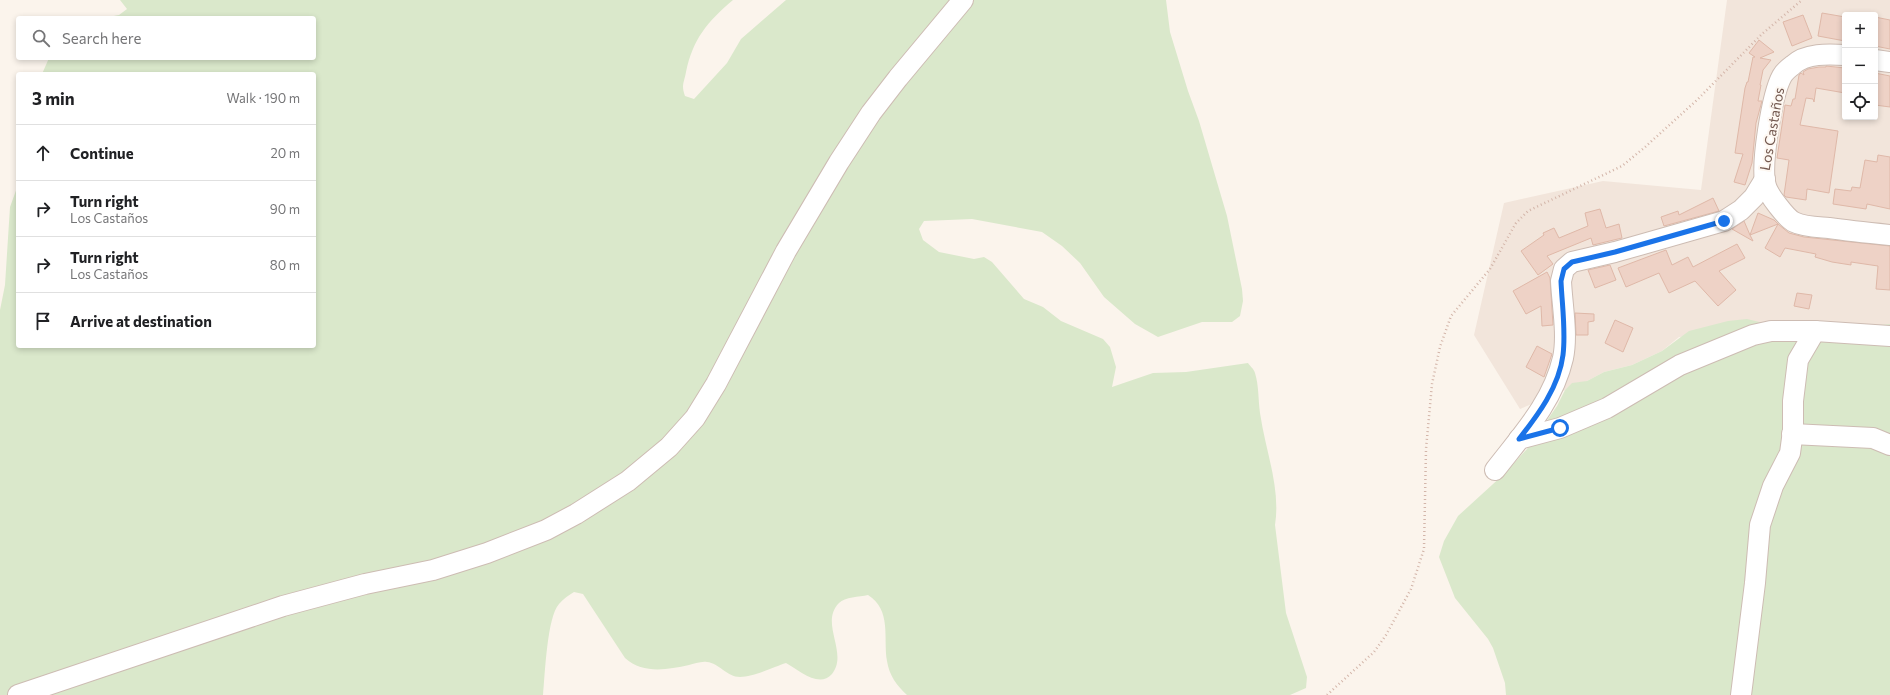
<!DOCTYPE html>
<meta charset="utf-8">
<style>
:root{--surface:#fff;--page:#f6f6f6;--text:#202124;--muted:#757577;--line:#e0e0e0}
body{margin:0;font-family:Commissioner,sans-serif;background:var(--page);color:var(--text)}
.controls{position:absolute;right:12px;top:12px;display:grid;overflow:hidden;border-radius:4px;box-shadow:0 2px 6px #0003}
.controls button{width:36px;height:36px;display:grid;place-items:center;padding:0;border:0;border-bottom:1px solid var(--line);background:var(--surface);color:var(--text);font:20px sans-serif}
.stop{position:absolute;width:12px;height:12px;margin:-9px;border:3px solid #1a73e8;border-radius:50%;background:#fff}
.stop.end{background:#1a73e8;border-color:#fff;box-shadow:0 1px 4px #0008}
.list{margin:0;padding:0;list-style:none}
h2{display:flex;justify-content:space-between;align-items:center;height:52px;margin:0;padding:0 16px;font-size:17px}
h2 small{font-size:13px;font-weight:400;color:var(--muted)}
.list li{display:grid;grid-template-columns:26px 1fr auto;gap:12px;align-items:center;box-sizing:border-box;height:56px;padding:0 16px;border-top:1px solid var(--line)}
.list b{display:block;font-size:15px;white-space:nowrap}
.list p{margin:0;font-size:13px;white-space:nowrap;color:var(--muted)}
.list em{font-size:13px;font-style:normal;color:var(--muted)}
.icon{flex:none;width:22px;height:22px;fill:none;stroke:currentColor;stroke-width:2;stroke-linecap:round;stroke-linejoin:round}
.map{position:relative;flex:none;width:1890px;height:695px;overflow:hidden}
.search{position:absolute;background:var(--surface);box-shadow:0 2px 6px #0003;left:16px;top:16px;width:300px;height:44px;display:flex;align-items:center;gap:10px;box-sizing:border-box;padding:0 14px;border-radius:4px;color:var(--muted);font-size:15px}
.panel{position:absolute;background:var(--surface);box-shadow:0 2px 6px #0003;left:16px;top:72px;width:300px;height:276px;border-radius:4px}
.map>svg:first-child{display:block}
.residential{fill:#f2e5db;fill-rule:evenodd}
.green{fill:#dae8cb}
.building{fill:#eed2c6;stroke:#dfb8a8}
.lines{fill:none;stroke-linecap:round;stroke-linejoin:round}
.minor-casing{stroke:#cdbcb3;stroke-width:22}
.path{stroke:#d3b5a9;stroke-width:2.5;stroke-dasharray:1 3;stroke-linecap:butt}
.minor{stroke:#fff;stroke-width:20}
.route{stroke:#1a73e8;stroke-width:5}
.labels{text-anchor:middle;stroke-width:4;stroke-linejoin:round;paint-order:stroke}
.street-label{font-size:14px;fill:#745a51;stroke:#fef8f2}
</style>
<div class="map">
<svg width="1890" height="695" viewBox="0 0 1890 695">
<rect width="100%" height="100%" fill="#fbf4ec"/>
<path class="residential" d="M1727,0H1890V324L1843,329L1679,337L1662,351L1632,365L1604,372L1587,381L1520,409L1474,335L1504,203L1603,181L1701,190ZM1845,15H1875V117H1845Z"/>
<g class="green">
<path d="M120,0H733C707,22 693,39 686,72C684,83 681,85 685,96L694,99L727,63L741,39L786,0H1166L1170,32L1188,91L1199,121L1227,216L1242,289L1243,301L1240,316L1232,322H1202L1158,337L1135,324L1104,297L1080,263L1062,246L1042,232L972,219L924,221L919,229L923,240L939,252L974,259L984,257L992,262L1024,299L1043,307L1061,321L1103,339L1110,347L1116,367L1112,387L1153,373L1186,372L1248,363C1250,366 1254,369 1255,373C1259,386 1258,399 1260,413C1265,449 1281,488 1275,525L1286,613L1307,677L1306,688L1290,695H907C897,686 889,675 887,661C883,638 892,610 868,595C859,597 845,597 839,603C819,623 849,653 832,674C819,689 799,670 786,663C774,667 753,677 740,677C727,677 719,663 707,662C701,661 694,664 689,665C666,670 643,674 625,658L583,594L574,592C569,595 563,599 559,604C547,617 545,675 543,695H0V310L5,285L10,207L18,185V346H314V74H42L49,58H314V18H103L119,15L127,9Z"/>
<polygon points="1747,319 1776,326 1843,329 1890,324 1890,695 1506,695 1505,683 1493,648 1488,639 1455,598 1439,557 1444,541 1458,516 1504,474 1527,449 1557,406 1565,390 1572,383 1587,381 1604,372 1632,365 1662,351 1689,331 1728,321"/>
</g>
<g class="building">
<polygon points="1822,13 1845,17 1845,41 1818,36"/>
<polygon points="1803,15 1812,38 1792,46 1783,22"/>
<polygon points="1875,17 1890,20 1890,49 1875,46"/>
<polygon points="1759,40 1774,52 1760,58 1771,60 1763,70 1760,85 1761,85 1758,101 1762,101 1756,123 1752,163 1745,185 1734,182 1743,154 1735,153 1745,88 1747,82 1748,82 1753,57 1755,57 1749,53"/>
<polygon points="1826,66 1845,68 1845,93 1816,88 1814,102 1813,99 1806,98 1800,125 1838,131 1829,193 1807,189 1806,200 1786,197 1784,195 1789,160 1777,158 1785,105 1791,106 1793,99 1795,99 1799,75 1801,73 1804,75 1803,72 1808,69 1819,67 1826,67"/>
<polygon points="1875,73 1890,76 1890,107 1875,105"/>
<polygon points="1878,155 1890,157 1890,209 1867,204 1866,209 1833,204 1835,189 1851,191 1852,187 1860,188 1865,160 1877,162"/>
<polygon points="1713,198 1719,211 1664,226 1661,217 1678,211 1679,215"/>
<polygon points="1600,209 1606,228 1619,224 1622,238 1593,245 1591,238 1547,256 1553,264 1538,275 1521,251 1544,235 1543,233 1554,228 1559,238 1588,226 1585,213"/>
<polygon points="1758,213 1774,220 1778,224 1750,235 1753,241 1732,229 1744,221 1750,235"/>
<polygon points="1778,224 1789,233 1804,237 1890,246 1890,290 1876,289 1878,266 1851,262 1851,265 1832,262 1815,257 1816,254 1785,248 1780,257 1765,248"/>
<polygon points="1737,244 1745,258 1719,271 1736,290 1718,306 1695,281 1669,293 1659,273 1626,287 1618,268 1666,250 1672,265 1688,257 1693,267"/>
<polygon points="1610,265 1616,280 1595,288 1588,270"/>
<polygon points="1547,272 1550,278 1553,325 1542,326 1541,306 1526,314 1513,291"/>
<polygon points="1797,293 1812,295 1809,309 1794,306"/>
<polygon points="1575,313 1594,314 1594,321 1588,322 1588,335 1576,335"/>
<polygon points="1615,320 1633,328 1623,352 1605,343"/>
<polygon points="1537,346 1552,354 1544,377 1526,367"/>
</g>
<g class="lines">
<defs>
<g id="minor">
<path d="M1845,55C1828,54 1806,53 1793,65C1789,68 1784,72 1782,76C1772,94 1760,167 1766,186C1768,194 1786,218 1794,222C1804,227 1818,227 1829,228C1850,231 1870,233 1890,235"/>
<polyline points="1875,60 1890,62"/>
<polyline points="1792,434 1873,438 1890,445"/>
<polyline points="1519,439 1560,428 1607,408 1680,365 1753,335 1771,331 1815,331 1890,336"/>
<path d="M1495,470C1522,435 1553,402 1563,358C1568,335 1562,304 1561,281L1564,269L1572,262L1615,252L1724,221L1741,210L1754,197L1765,179"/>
<polyline points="18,695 283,606 365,584 433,570 487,553 546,530 576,514 628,481 669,447 695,418 716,384 786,251 839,162 871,113 898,78 963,0"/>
<polyline points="1741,695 1755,583 1760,525 1773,486 1790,453 1793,431 1793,401 1798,360 1815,331"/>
</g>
</defs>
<use href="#minor" class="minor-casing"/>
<polyline class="path" points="1327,695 1374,652 1386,635 1411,589 1424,549 1426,449 1432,384 1440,347 1451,316 1490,269 1516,223 1528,211 1622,166 1644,148 1697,100 1762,34 1802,0"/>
<use href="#minor" class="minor"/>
</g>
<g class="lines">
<path class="route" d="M1560,428L1519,439C1538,415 1559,387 1563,355C1566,331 1562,305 1561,281L1564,269L1572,262L1615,252L1724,221"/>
</g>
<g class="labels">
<g class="street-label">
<text transform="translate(1772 129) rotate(-80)" y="5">Los Castaños</text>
</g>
</g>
</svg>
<div class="controls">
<button>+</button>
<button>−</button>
<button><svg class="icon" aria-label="locate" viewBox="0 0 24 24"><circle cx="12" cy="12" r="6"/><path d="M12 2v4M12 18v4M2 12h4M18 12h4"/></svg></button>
</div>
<div class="stop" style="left:1560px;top:428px"></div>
<div class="stop end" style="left:1724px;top:221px"></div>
<div class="search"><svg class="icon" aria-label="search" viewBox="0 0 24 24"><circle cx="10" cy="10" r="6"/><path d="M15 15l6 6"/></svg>Search here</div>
<section class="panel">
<h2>3 min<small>Walk · 190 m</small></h2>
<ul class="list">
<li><svg class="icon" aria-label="ahead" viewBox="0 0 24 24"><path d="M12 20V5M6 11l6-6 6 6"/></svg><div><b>Continue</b></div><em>20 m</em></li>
<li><svg class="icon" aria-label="right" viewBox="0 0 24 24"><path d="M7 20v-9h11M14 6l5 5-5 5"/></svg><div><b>Turn right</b><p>Los Castaños</p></div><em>90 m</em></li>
<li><svg class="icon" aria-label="right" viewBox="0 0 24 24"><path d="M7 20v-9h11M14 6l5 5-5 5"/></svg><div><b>Turn right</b><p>Los Castaños</p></div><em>80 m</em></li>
<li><svg class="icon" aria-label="arrive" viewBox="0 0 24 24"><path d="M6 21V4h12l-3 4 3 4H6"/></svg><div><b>Arrive at destination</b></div></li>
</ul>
</section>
</div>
